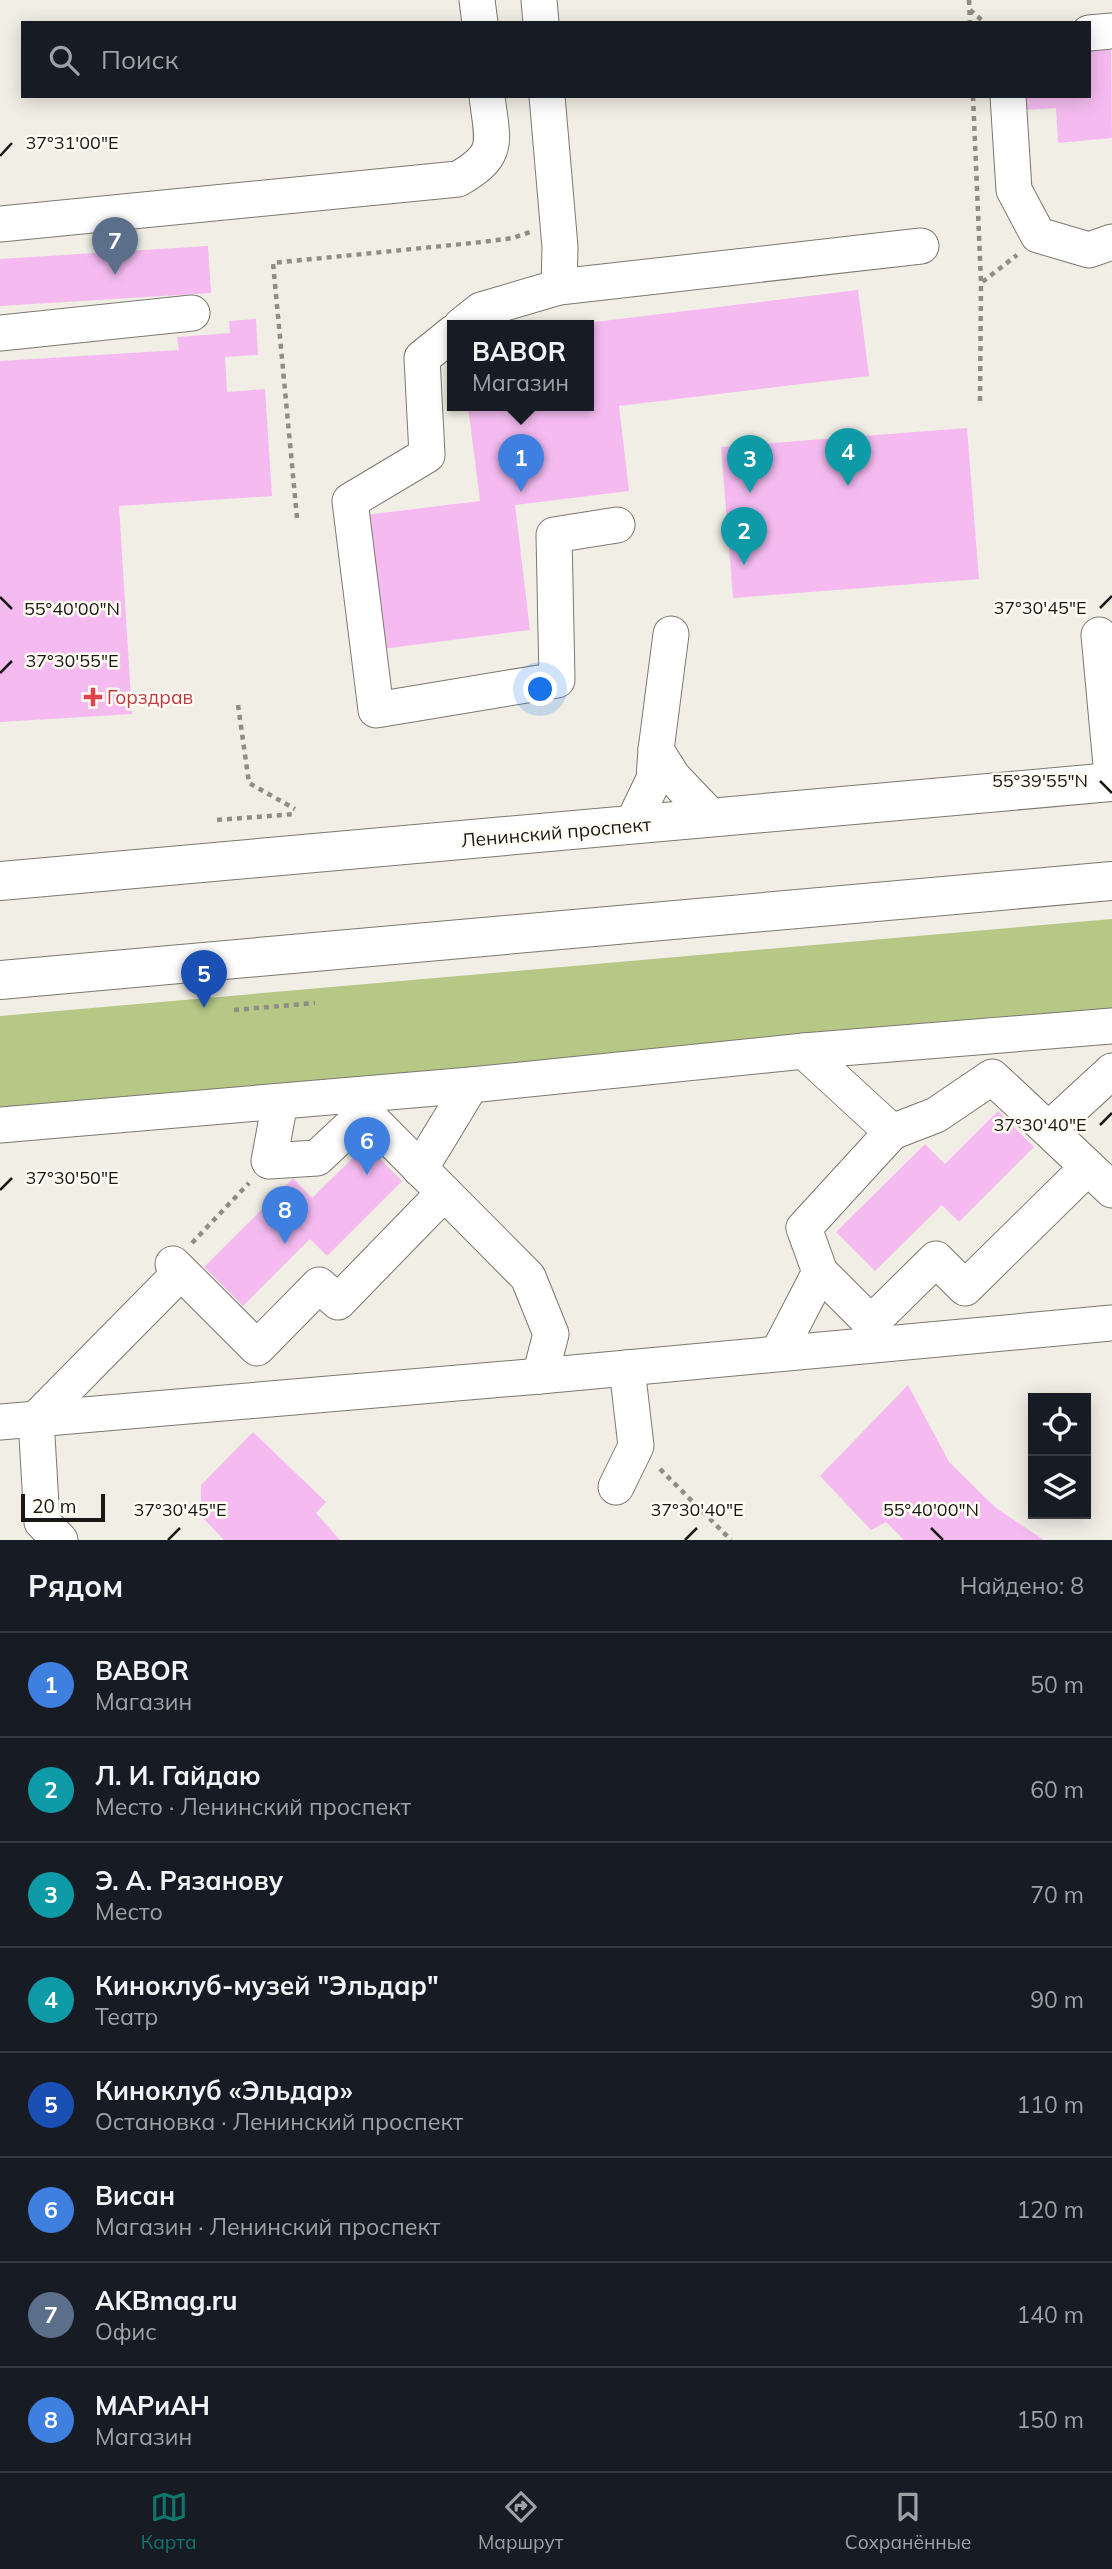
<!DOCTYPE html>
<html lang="ru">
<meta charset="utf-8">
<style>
:root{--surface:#171b24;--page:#242831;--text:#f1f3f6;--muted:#9ea1a6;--line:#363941;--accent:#0f766e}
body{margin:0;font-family:Mulish,sans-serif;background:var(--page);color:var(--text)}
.controls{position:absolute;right:21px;bottom:21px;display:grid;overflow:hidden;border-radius:0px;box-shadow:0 4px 18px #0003}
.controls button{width:63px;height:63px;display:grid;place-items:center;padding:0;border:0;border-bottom:2px solid var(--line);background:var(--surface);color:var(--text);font:35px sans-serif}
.scale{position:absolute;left:21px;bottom:18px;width:84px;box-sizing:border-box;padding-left:7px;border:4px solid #191815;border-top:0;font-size:19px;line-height:24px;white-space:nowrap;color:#191815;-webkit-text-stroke:5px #fefbf2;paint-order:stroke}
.you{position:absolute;left:541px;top:690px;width:24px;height:24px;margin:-18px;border:5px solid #fff;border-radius:50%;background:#1a73e8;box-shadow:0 0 0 10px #1a73e833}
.badge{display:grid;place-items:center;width:46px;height:46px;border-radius:50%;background:var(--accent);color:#fff;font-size:23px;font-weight:700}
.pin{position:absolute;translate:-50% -58px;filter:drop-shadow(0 2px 4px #0008)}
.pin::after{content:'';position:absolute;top:37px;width:24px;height:21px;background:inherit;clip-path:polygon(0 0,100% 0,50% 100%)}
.popup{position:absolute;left:447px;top:320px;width:147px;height:91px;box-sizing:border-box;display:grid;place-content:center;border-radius:0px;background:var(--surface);filter:drop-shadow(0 2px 5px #0005);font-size:23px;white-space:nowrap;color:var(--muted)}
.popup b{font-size:26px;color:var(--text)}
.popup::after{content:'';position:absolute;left:50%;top:100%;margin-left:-14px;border:14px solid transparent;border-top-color:var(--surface)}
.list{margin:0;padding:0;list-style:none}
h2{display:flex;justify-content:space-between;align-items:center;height:91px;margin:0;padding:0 28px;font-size:30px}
h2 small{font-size:23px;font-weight:400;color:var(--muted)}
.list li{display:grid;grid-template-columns:46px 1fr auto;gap:21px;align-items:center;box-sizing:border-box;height:105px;padding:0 28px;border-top:2px solid var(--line)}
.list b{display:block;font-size:26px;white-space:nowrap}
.list p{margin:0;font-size:23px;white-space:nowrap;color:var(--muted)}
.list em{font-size:23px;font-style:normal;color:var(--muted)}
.icon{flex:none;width:38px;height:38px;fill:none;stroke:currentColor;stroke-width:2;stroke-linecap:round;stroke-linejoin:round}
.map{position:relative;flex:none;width:1112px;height:1540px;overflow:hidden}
.search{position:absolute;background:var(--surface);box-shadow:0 4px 18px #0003;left:21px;right:21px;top:21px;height:77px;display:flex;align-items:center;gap:18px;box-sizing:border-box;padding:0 24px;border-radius:0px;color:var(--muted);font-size:26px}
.sheet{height:931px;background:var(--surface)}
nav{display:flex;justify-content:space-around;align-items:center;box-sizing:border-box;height:98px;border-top:2px solid var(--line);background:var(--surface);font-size:19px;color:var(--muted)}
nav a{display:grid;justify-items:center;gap:4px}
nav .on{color:var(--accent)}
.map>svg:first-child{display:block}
.green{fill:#b7c786}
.building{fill:#f5bbf1}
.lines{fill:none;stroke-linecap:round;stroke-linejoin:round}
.minor-casing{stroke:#7a786f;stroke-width:37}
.major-casing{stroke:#7a786f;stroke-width:40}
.path{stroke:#8e8d86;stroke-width:4.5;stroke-dasharray:5 5;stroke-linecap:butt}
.minor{stroke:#fff;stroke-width:35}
.major{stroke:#fff;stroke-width:38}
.ticks{fill:none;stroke:#191815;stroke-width:2.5}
.health-dot{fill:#e0444e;stroke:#fefbf2;stroke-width:2.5}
.labels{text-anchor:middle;stroke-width:5;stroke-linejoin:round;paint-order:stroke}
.health-label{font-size:19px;fill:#be3a42;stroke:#fefbf2;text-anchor:start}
.street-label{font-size:19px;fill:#191815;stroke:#fefbf2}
.ticks-label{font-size:18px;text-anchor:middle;fill:#191815;stroke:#fefbf2;stroke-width:5;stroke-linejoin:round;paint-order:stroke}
</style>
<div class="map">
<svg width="1112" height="1540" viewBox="0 0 1112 1540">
<rect width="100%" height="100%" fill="#f0eee5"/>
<polygon class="green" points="1112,919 1112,1016 0,1113 0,1016"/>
<g class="building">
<polygon points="1111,46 1112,138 1058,143 1056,108 1024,110 1023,96 1089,96 1089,48"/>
<polygon points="208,246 211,293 0,306 0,259"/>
<polygon points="858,290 869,376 619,406 629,491 515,505 530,630 382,649 365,515 480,501 468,406 589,406 589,326 578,324"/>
<polygon points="256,319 258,355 225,357 227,392 265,389 272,496 119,506 132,714 0,722 0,361 179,350 177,337 230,333 229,321"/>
<polygon points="967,428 979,579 733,598 721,447"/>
<polygon points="998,1111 1034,1147 959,1222 942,1205 875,1271 836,1232 925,1144 945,1164"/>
<polygon points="366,1145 402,1181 327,1256 310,1239 243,1306 204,1267 293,1178 312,1198"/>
<polygon points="908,1385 949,1462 996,1508 1044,1540 904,1540 886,1522 871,1530 820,1476"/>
<polygon points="253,1432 326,1502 316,1513 340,1540 224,1540 201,1516 201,1485"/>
</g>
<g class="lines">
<defs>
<g id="minor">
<polyline points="477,0 480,23"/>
<polyline points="539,0 541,23"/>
<polyline points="1089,33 1112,31"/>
<polyline points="547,96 560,247 559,287 921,246"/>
<polyline points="1008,96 1014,190 1038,235 1089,250 1112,242"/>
<path d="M0,224L458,179C502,154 492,141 487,96"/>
<polyline points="461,326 481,310 559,287"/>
<polyline points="0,333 192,313"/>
<polyline points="453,333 422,358 427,455 350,501 376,710 557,680 554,535 617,525"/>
<polyline points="671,634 656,750 673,777 712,818"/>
<polyline points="1099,635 1112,776"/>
<polyline points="632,825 654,779 656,750"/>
<polyline points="804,1051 892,1132"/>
<polyline points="280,1102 269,1161 317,1158 365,1113 528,1277 551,1334 540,1376"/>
<polyline points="0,1125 471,1085 804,1051 1112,1026"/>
<polyline points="1049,1129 1112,1071"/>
<path d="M1088,1167L965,1288L936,1259L871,1323L820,1272L804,1228L892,1132L936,1115L992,1077C1032,1114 1072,1152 1112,1190"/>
<polyline points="420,1169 471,1085"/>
<polyline points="173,1264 257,1348 319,1285 338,1302 444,1193"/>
<polyline points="778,1353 820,1272"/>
<polyline points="0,1422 540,1376 1112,1323"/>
<polyline points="616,1487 636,1446 627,1368"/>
<polyline points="60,1540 42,1522 36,1419 180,1273"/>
</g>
<g id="major">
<polyline points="0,881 1112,782"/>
<polyline points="0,980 1112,881"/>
</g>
</defs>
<use href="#minor" class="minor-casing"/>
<use href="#major" class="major-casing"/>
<g class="path">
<polyline points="969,0 970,23"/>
<polyline points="970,10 985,23"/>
<polyline points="973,96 981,282"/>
<polyline points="980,401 981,283 1017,255"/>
<polyline points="297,518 273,263 482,242 513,238 530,232"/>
<polyline points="238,705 249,783 295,809"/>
<polyline points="217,820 295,814"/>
<polyline points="234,1010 315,1003"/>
<polyline points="192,1243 249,1183"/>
<polyline points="660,1469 731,1540"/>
</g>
<use href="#minor" class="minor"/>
<use href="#major" class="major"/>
</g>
<path class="ticks" d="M0,156L12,143M0,597L12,609M1100,608L1112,596M0,673L12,661M1100,781L1112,793M1100,1125L1112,1113M0,1190L12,1178M931,1528L943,1540M168,1540L180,1528M685,1540L697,1528"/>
<path class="health-dot" d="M89.5 686.5h7v7h7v7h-7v7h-7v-7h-7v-7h7z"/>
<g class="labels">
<g class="health-label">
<text x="107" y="704">Горздрав</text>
</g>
<g class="street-label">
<text transform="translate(556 832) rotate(-5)" y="7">Ленинский проспект</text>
</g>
</g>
<g class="ticks-label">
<text x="72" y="149">37°31'00"E</text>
<text x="1040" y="614">37°30'45"E</text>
<text x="72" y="615">55°40'00"N</text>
<text x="72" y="667">37°30'55"E</text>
<text x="1040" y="787">55°39'55"N</text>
<text x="1040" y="1131">37°30'40"E</text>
<text x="72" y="1184">37°30'50"E</text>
<text x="180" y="1516">37°30'45"E</text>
<text x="697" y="1516">37°30'40"E</text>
<text x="931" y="1516">55°40'00"N</text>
</g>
</svg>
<div class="controls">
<button><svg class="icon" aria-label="locate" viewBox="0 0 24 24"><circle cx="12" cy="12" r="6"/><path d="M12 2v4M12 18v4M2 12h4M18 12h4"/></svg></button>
<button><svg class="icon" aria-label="layers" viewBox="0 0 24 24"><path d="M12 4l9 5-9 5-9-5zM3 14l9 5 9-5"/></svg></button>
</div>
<div class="scale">20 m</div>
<div class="you"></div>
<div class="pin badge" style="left:521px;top:492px;background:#3f7fe0">1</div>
<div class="popup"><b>BABOR</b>Магазин</div>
<div class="pin badge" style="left:744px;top:565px;background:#0f9aa8">2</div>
<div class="pin badge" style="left:750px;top:493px;background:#0f9aa8">3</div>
<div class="pin badge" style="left:848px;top:486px;background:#0f9aa8">4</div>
<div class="pin badge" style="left:204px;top:1008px;background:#1a4fb4">5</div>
<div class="pin badge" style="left:367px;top:1175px;background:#3f7fe0">6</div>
<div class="pin badge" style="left:115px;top:275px;background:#5c6f8a">7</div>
<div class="pin badge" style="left:285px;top:1244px;background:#3f7fe0">8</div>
<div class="search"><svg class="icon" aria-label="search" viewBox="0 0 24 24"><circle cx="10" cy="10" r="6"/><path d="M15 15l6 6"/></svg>Поиск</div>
</div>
<section class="sheet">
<h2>Рядом<small>Найдено: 8</small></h2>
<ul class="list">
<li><span class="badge" style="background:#3f7fe0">1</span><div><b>BABOR</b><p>Магазин</p></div><em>50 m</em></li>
<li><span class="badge" style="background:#0f9aa8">2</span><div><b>Л. И. Гайдаю</b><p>Место · Ленинский проспект</p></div><em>60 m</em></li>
<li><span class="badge" style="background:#0f9aa8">3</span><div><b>Э. А. Рязанову</b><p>Место</p></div><em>70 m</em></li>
<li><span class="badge" style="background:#0f9aa8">4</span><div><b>Киноклуб-музей &quot;Эльдар&quot;</b><p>Театр</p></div><em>90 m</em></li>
<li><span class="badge" style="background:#1a4fb4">5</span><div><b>Киноклуб «Эльдар»</b><p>Остановка · Ленинский проспект</p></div><em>110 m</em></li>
<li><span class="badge" style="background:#3f7fe0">6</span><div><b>Висан</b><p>Магазин · Ленинский проспект</p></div><em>120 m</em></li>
<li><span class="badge" style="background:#5c6f8a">7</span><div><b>AKBmag.ru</b><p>Офис</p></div><em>140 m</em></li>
<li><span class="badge" style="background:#3f7fe0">8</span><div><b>МАРиАН</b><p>Магазин</p></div><em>150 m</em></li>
</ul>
</section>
<nav>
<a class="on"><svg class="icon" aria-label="map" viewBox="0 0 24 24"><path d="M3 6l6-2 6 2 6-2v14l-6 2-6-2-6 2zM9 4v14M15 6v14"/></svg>Карта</a>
<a><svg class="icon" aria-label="directions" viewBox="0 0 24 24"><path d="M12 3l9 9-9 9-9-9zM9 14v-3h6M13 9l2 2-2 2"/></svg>Маршрут</a>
<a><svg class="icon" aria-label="saved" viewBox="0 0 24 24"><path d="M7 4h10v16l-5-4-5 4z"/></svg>Сохранённые</a>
</nav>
